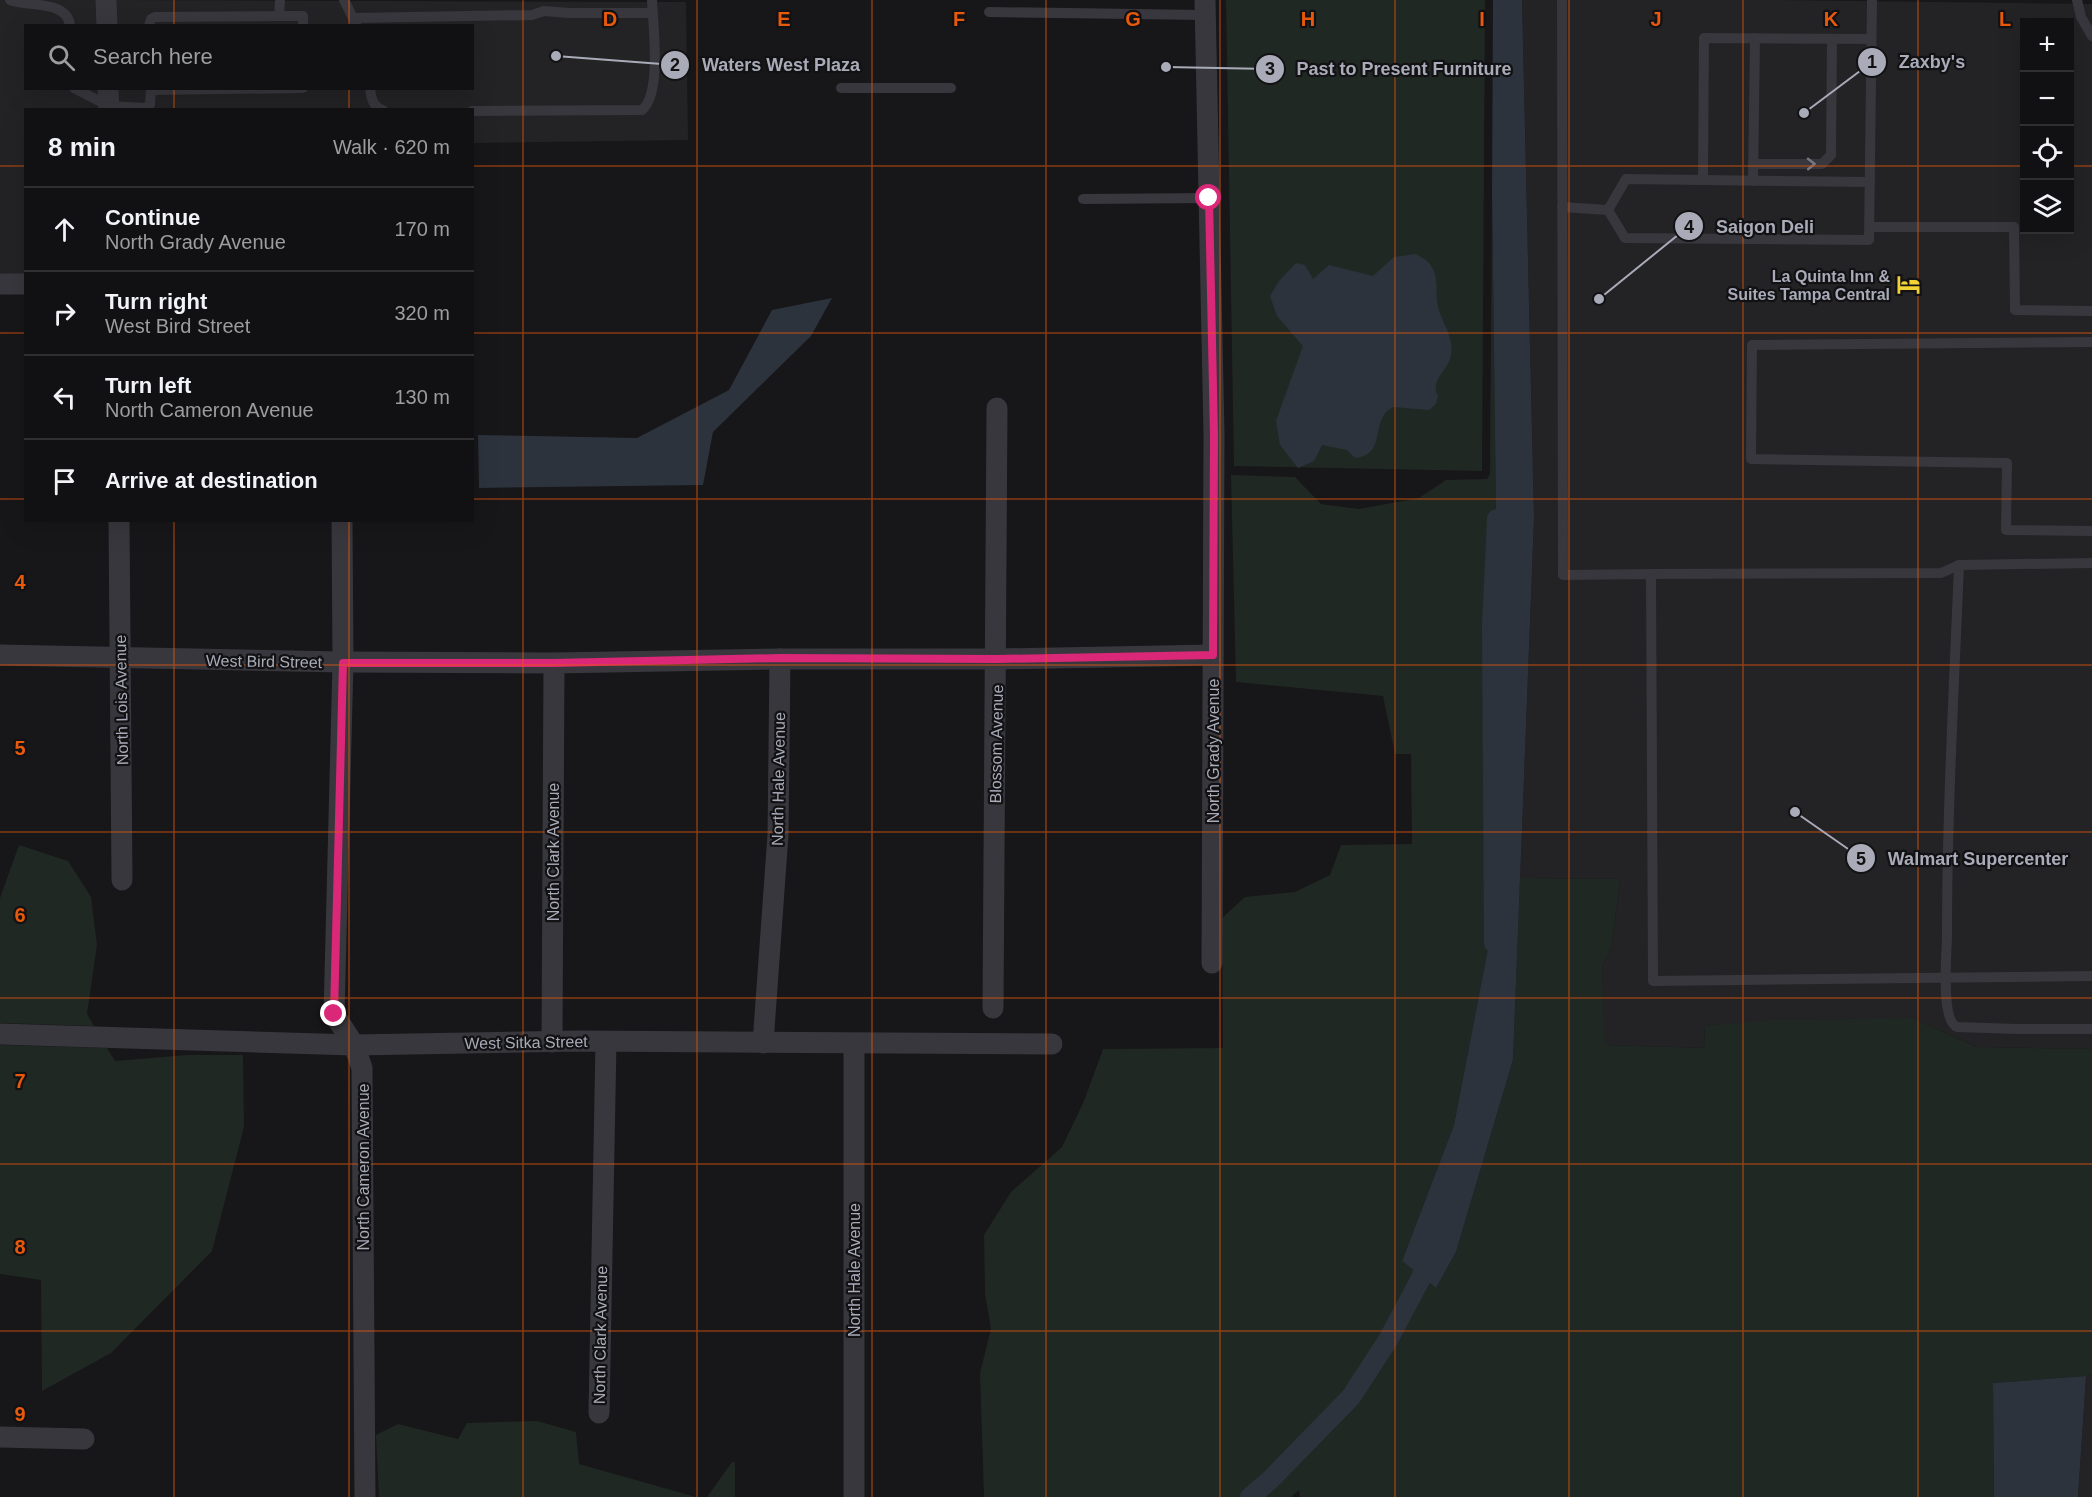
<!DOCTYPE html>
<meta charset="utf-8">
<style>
:root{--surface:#111012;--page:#1a191b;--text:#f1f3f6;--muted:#9c9d9f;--line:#303032}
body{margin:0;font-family:Helvetica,sans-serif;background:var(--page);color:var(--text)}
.controls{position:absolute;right:18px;top:18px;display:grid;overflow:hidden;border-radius:0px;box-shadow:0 6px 24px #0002}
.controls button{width:54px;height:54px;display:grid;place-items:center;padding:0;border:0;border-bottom:2px solid var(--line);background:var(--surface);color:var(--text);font:30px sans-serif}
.stop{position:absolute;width:18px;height:18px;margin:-14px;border:4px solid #db2777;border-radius:50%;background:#fff}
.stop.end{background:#db2777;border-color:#fff;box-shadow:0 2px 6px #0008}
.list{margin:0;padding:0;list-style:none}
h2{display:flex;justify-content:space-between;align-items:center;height:78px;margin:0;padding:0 24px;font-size:26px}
h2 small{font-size:20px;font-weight:400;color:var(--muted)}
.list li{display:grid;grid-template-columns:39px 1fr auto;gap:18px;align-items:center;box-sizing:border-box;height:84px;padding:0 24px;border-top:2px solid var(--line)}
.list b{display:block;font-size:22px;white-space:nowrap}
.list p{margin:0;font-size:20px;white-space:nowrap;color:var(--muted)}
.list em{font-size:20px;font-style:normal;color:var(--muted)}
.icon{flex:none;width:33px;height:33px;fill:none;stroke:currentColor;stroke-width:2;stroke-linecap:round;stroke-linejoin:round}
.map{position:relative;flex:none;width:2092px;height:1497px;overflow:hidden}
.search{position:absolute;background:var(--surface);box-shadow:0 6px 24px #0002;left:24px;top:24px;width:450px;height:66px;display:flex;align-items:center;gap:15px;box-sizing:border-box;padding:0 21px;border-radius:0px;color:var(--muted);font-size:22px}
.panel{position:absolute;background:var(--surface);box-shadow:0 6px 24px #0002;left:24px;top:108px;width:450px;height:414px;border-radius:0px}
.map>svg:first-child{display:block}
.built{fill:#232225;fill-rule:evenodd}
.green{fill:#202823}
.water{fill:#2c333c}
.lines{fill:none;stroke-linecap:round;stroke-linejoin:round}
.canal{stroke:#2c333c;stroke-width:20}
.service{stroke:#38373d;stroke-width:10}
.minor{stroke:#38373d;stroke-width:21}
.oneway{stroke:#767781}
.route{stroke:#db2777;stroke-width:8}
.grid{fill:none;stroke:#e8590c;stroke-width:1.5;stroke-opacity:0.55}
.labels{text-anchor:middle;stroke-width:4.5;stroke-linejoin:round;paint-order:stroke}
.poi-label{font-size:16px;font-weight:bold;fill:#a9abb8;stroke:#121113;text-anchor:end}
.street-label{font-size:16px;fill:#a9abb8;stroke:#121113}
.grid-label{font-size:20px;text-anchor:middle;font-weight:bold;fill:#e8590c;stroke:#121113;stroke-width:4.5;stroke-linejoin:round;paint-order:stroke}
.leader{fill:none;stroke:#a9abb8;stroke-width:2}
.callout-dot{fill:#a9abb8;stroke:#121113;stroke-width:2}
.mark-label{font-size:18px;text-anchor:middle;font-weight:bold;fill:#111}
.callout-label{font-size:18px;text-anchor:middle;font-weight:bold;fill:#a9abb8;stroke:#121113;stroke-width:4.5;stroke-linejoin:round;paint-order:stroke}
</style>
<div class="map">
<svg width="2092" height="1497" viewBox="0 0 2092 1497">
<rect width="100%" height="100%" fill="#171618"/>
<g class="built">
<polygon points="0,0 96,0 97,25 26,26 26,88 100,89 100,109 26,110 25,274 0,274"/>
<polygon points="115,0 686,2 688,140 473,143 472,110 119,109 118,89 472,88 472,26 116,25"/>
<path d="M1522,0H1779L2092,4V1049L1976,1047L1913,1018L1705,1026L1704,1048L1604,1045L1602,966L1612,946L1620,879L1520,878L1534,519ZM2024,22H2070V230H2024Z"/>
<polygon points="2092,1374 2092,1497 2078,1497 2086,1376"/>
</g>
<g class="green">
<polygon points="1226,0 1485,0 1482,471 1234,466"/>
<polygon points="1492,193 1496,514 1495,912 1454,1125 1402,1261 1436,1288 1456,1252 1513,1060 1520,878 1620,879 1612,946 1602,966 1605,1045 1704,1048 1705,1026 1770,1020 1913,1018 1976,1047 2092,1049 2092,1374 2086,1376 1993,1383 1994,1497 1300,1497 1299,1490 1291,1497 984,1497 980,1373 991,1329 985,1294 984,1235 1011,1192 1062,1147 1084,1101 1103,1049 1223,1048 1222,918 1245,897 1295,892 1330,875 1341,845 1412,844 1411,754 1395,754 1383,696 1236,682 1231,475 1295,477 1321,504 1359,509 1419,498 1446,480 1487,479 1490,474"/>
<polygon points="19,845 68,861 91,897 97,945 87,1014 94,1026 0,1023 0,898"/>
<polygon points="0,1045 107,1048 115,1061 186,1055 243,1055 244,1127 212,1251 111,1353 42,1391 41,1280 0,1274"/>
<polygon points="537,1421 576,1432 579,1464 696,1497 379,1497 376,1435 398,1424 458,1439 467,1423"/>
<polygon points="732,1462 735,1462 735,1497 707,1497"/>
</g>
<g class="water">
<polygon points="1493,0 1522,0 1534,519 1513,1060 1456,1252 1436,1288 1402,1261 1454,1125 1495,912 1496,514 1492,193"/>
<path d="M1416,254C1423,258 1429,261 1433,269C1438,280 1436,289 1437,301C1439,320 1457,338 1450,359C1446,372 1430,380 1438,396L1436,404L1429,410L1393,407C1390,409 1387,411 1385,413C1373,431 1383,455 1355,458L1347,450L1322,445L1314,461L1298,468L1280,445L1276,421L1303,346L1277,316L1270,296L1279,281L1296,263L1305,265L1313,279L1329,265L1373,276L1394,257Z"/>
<polygon points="832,298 811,336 713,432 703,485 479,488 478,435 637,438 729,390 772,310"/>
<polygon points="2086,1376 2078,1497 1994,1497 1993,1383"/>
</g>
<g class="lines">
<g class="canal">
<polyline points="1494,943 1492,625 1497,519"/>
<polyline points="1250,1497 1270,1480 1351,1397 1388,1340 1421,1278 1431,1252"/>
</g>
<g class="service">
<path d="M10,0C28,7 68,0 70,26"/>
<polyline points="344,0 356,24"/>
<polyline points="1562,0 1563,575 1651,574 1653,981 2092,976"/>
<polyline points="2077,0 2081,17 2092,36"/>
<polyline points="989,12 1205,15"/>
<polyline points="279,16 303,16 303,26"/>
<polyline points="353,18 532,15 544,11 569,13 652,13"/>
<polyline points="149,26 151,19 155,17 279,16 280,0"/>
<polyline points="74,88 109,106 146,108 150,105 151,88"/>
<path d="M370,88C371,98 373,107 383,110"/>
<polyline points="841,88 951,88"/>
<polyline points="151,90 303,88"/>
<path d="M472,111L642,110C662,94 653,25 652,0"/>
<polyline points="1753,164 1822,164 1831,155 1832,39"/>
<polyline points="1703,180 1870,182"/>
<polyline points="1753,181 1755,38"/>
<polyline points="1083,199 1209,198"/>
<polyline points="1562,207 1608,210 1625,238 1869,240 1872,0"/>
<polyline points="1608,210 1626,179 1703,180 1704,38 1871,39"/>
<polyline points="1870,227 2014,227 2015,310 2092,311"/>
<polyline points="2092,342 1752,345 1751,459 2007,463 2006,530 2092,531"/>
<path d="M2092,563L1959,565C1954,688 1947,812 1947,935C1947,953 1940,1020 1957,1027L2017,1029H2092"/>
<polyline points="1651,574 1941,573 1959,565"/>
</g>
<g class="minor">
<polyline points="106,0 107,26"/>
<polyline points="1205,0 1214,434 1212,963"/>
<polyline points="108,88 109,110"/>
<polyline points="0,284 26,284"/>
<polyline points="119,520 122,880"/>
<polyline points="342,520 343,662 334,1014 354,1045 362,1068 365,1497"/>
<polyline points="0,655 343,662 554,663 780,659 997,659 1213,655"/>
<polyline points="993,1008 997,408"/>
<polyline points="0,1034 354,1045 579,1041 1052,1044"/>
<polyline points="552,1042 554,663"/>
<polyline points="763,1043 778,835 780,659"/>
<polyline points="599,1413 606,1042"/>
<polyline points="0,1437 84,1439"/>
<polyline points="854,1497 854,1044"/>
</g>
</g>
<defs><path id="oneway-chevron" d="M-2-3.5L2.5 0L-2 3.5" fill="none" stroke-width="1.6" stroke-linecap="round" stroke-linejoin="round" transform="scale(1.5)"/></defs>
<use class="oneway" href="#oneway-chevron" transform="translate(1811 164) rotate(-1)"/>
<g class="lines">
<polyline class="route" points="334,1014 343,663 554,663 780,658 997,659 1213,655 1214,435 1209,198"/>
</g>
<path class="grid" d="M174,0V26M349,0V26M523,0V1497M697,0V1497M872,0V1497M1046,0V1497M1220,0V1497M1395,0V1497M1569,0V1497M1743,0V1497M1918,0V1497M174,88V110M349,88V110M0,166H26M472,166H2024M2070,166H2092M0,333H26M472,333H2092M0,499H26M472,499H2092M174,520V1497M349,520V1497M0,665H2092M0,832H2092M0,998H2092M0,1164H2092M0,1331H2092"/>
<defs>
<symbol id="hotel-bare" viewBox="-9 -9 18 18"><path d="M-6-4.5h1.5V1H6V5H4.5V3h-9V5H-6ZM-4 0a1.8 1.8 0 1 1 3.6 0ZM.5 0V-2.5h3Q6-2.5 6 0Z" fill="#f1d336" stroke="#121113" stroke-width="2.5" paint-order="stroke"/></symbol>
</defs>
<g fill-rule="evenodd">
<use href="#hotel-bare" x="1892" y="268" width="33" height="33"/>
</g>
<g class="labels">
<g class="poi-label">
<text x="1890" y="282">La Quinta Inn &amp;<tspan x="1890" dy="18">Suites Tampa Central</tspan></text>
</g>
<g class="street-label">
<text transform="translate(264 661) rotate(1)" y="6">West Bird Street</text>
<text transform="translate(121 700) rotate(-91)" y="6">North Lois Avenue</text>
<text transform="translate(996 744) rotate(-89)" y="6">Blossom Avenue</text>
<text transform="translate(1213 751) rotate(-90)" y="6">North Grady Avenue</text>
<text transform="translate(778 779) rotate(-89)" y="6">North Hale Avenue</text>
<text transform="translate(553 852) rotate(-90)" y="6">North Clark Avenue</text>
<text transform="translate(526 1042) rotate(-1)" y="6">West Sitka Street</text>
<text transform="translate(363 1167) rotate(-90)" y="6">North Cameron Avenue</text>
<text transform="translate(854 1270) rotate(-90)" y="6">North Hale Avenue</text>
<text transform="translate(600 1335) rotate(-89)" y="6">North Clark Avenue</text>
</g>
</g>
<g class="grid-label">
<text x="610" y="26">D</text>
<text x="784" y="26">E</text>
<text x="959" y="26">F</text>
<text x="1133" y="26">G</text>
<text x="1308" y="26">H</text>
<text x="1482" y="26">I</text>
<text x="1656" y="26">J</text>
<text x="1831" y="26">K</text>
<text x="2005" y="26">L</text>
<text x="20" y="589">4</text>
<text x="20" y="755">5</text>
<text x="20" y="922">6</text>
<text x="20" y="1088">7</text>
<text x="20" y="1254">8</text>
<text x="20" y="1421">9</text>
</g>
<path class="leader" d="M1804 113L1872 62M556 56L675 65M1166 67L1270 69M1599 299L1689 226M1795 812L1861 858"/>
<g class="callout-dot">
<circle cx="1804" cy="113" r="6"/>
<circle cx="556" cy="56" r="6"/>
<circle cx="1166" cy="67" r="6"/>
<circle cx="1599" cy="299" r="6"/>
<circle cx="1795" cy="812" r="6"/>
<circle cx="1872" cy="62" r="15"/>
<circle cx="675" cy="65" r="15"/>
<circle cx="1270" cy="69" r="15"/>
<circle cx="1689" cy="226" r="15"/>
<circle cx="1861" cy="858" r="15"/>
</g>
<g class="mark-label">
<text x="1872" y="68">1</text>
<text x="675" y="71">2</text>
<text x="1270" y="75">3</text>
<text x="1689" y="233">4</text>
<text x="1861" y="865">5</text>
</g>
<g class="callout-label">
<text x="1932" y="68">Zaxby's</text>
<text x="781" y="71">Waters West Plaza</text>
<text x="1404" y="75">Past to Present Furniture</text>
<text x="1765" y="233">Saigon Deli</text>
<text x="1978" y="865">Walmart Supercenter</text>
</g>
</svg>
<div class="controls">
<button>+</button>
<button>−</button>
<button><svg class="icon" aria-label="locate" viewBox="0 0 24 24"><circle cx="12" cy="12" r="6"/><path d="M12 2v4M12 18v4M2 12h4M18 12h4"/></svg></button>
<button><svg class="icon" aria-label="layers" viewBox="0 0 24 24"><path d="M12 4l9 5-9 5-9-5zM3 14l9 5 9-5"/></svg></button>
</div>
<div class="stop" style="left:1209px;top:198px"></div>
<div class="stop end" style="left:334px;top:1014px"></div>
<div class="search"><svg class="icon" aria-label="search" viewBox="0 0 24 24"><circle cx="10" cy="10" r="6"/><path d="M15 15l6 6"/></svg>Search here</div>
<section class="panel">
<h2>8 min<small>Walk · 620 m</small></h2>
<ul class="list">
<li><svg class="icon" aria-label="ahead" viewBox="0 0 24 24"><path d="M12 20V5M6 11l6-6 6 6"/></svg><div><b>Continue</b><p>North Grady Avenue</p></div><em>170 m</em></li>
<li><svg class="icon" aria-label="right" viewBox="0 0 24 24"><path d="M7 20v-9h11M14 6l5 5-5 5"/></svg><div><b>Turn right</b><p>West Bird Street</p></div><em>320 m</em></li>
<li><svg class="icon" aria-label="left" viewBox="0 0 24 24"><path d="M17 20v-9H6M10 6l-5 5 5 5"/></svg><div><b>Turn left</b><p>North Cameron Avenue</p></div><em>130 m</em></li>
<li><svg class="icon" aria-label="arrive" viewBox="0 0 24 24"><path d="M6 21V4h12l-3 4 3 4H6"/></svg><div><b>Arrive at destination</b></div></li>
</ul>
</section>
</div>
